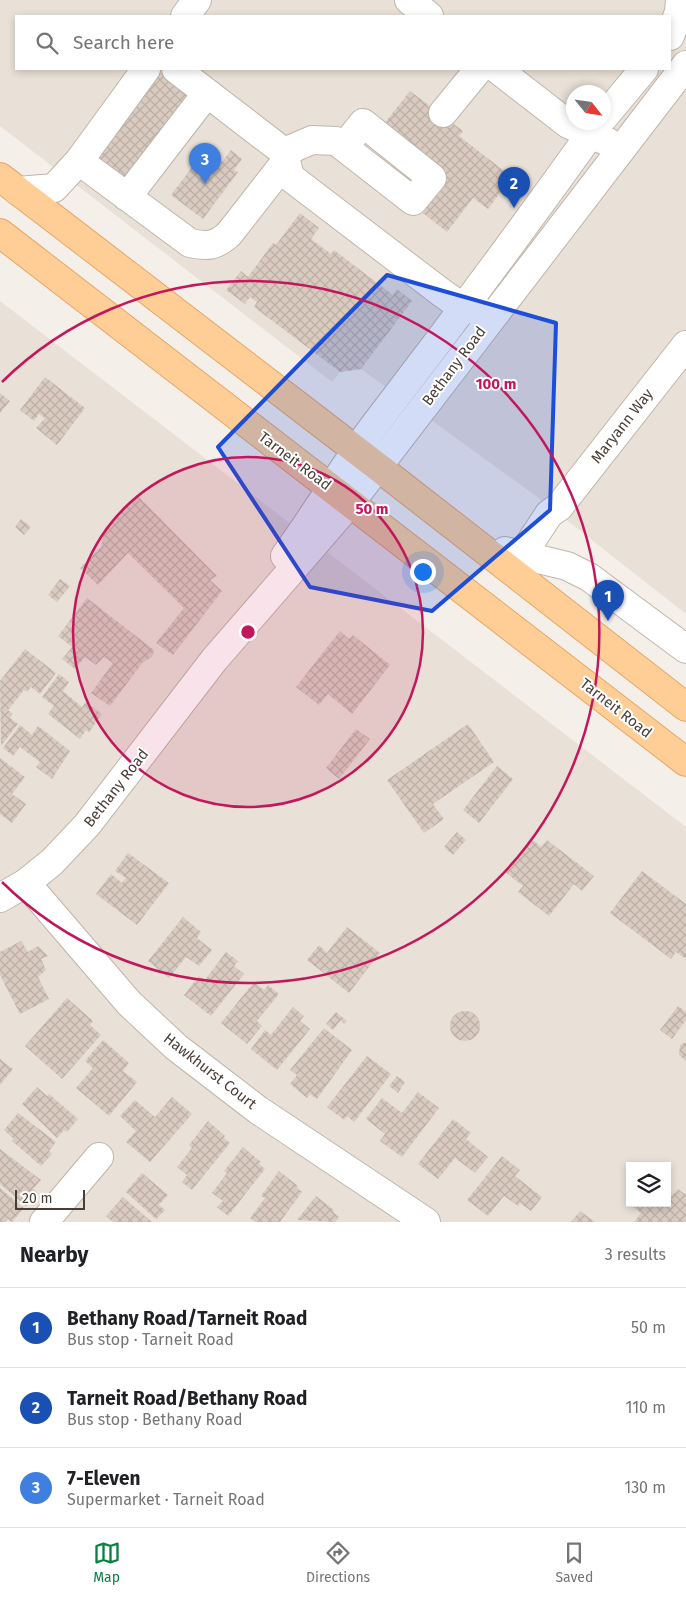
<!DOCTYPE html>
<meta charset="utf-8">
<style>
:root{--surface:#fff;--page:#f6f6f6;--text:#202124;--muted:#757577;--line:#e0e0e0;--accent:#0b8043}
body{margin:0;font-family:"Fira Sans",sans-serif;background:var(--page);color:var(--text)}
.controls{position:absolute;right:15px;bottom:15px;display:grid;overflow:hidden;border-radius:0px;box-shadow:0 2px 8px #0003}
.controls button{width:45px;height:45px;display:grid;place-items:center;padding:0;border:0;border-bottom:1px solid var(--line);background:var(--surface);color:var(--text);font:25px sans-serif}
.compass{position:absolute;left:566px;top:85px;width:45px;height:45px;border-radius:50%;background:var(--surface);box-shadow:0 2px 8px #0003;rotate:120deg}
.scale{position:absolute;left:15px;bottom:12px;width:70px;box-sizing:border-box;padding-left:5px;border:2px solid #493e37;border-top:0;font-size:14px;line-height:18px;white-space:nowrap;color:#493e37;-webkit-text-stroke:4px #fff;paint-order:stroke}
.you{position:absolute;left:422px;top:571px;width:18px;height:18px;margin:-12px;border:4px solid #fff;border-radius:50%;background:#1a73e8;box-shadow:0 0 0 8px #1a73e833}
.badge{display:grid;place-items:center;width:32px;height:32px;border-radius:50%;background:var(--accent);color:#fff;font-size:16px;font-weight:700}
.pin{position:absolute;translate:-50% -41px;filter:drop-shadow(0 1px 2px #0008)}
.pin::after{content:'';position:absolute;top:26px;width:18px;height:15px;background:inherit;clip-path:polygon(0 0,100% 0,50% 100%)}
.list{margin:0;padding:0;list-style:none}
h2{display:flex;justify-content:space-between;align-items:center;height:65px;margin:0;padding:0 20px;font-size:21px}
h2 small{font-size:16px;font-weight:400;color:var(--muted)}
.list li{display:grid;grid-template-columns:32px 1fr auto;gap:15px;align-items:center;box-sizing:border-box;height:80px;padding:0 20px;border-top:1px solid var(--line)}
.list b{display:block;font-size:19px;white-space:nowrap}
.list p{margin:0;font-size:16px;white-space:nowrap;color:var(--muted)}
.list em{font-size:16px;font-style:normal;color:var(--muted)}
.icon{flex:none;width:28px;height:28px;fill:none;stroke:currentColor;stroke-width:2;stroke-linecap:round;stroke-linejoin:round}
.map{position:relative;flex:none;width:686px;height:1222px;overflow:hidden}
.search{position:absolute;background:var(--surface);box-shadow:0 2px 8px #0003;left:15px;right:15px;top:15px;height:55px;display:flex;align-items:center;gap:12px;box-sizing:border-box;padding:0 18px;border-radius:0px;color:var(--muted);font-size:19px}
.sheet{height:305px;background:var(--surface)}
nav{display:flex;justify-content:space-around;align-items:center;box-sizing:border-box;height:70px;border-top:1px solid var(--line);background:var(--surface);font-size:14px;color:var(--muted)}
nav a{display:grid;justify-items:center;gap:2px}
nav .on{color:var(--accent)}
.map>svg:first-child{display:block}
.residential{fill:#e9e0d7;fill-rule:evenodd}
.building{fill:url(#building-cross-hatch)}
.lines{fill:none;stroke-linecap:round;stroke-linejoin:round}
.minor-casing{stroke:#c0b5ab;stroke-width:30}
.major-casing{stroke:#e7a765;stroke-width:30}
.minor{stroke:#fff;stroke-width:28}
.major{stroke:#ffce97;stroke-width:28}
.marked{fill:#1d4ed8;fill-opacity:0.2;stroke:#1d4ed8;stroke-width:4;stroke-linejoin:round}
.ring{fill:none;stroke:#c2185b;stroke-width:2.5}
.labels{text-anchor:middle;stroke-width:4;stroke-linejoin:round;paint-order:stroke}
.street-label{font-size:15px;fill:#493e37;stroke:#fff}
.centre{fill:#c2185b;stroke:#fff;stroke-width:2.5}
.ring-label{font-size:15px;text-anchor:middle;font-weight:bold;fill:#c2185b;stroke:#fff;stroke-width:4;stroke-linejoin:round;paint-order:stroke}
</style>
<div class="map">
<svg width="686" height="1222" viewBox="0 0 686 1222">
<defs>
<pattern id="building-cross-hatch" width="8" height="8" patternUnits="userSpaceOnUse" patternTransform="scale(1.25)"><rect width="8" height="8" fill="#dacbc1"/><path d="M0 0l8 8M0 8l8-8" fill="none" stroke="#bdafa6"/></pattern>
</defs>
<rect width="100%" height="100%" fill="#f5efe9"/>
<g class="residential">
<path d="M0,0H686V614L536,496L361,369L340,372L332,382L0,126ZM16,16H670V69H16ZM574,92H604V122H574Z"/>
<path d="M0,301L686,827V1222H0ZM630,1166H667V1203H630Z"/>
</g>
<g class="building">
<polygon points="160,72 191,95 123,184 91,160"/>
<polygon points="410,91 463,131 459,136 512,177 488,209 473,198 447,232 423,213 426,207 422,204 443,176 380,129"/>
<polygon points="206,149 222,162 231,150 242,159 234,170 238,172 203,219 171,195"/>
<polygon points="300,213 319,228 311,239 331,254 334,250 393,295 397,289 412,301 361,369 340,372 254,307 257,302 250,297 245,304 226,290 241,271 248,277 273,243 276,245"/>
<polygon points="45,377 85,408 57,445 36,428 45,418 39,414 34,421 20,410"/>
<polygon points="0,393 10,401 0,413"/>
<polygon points="138,496 217,576 210,580 222,591 173,655 156,643 184,608 128,553 98,585 80,568 101,547 105,528"/>
<polygon points="21,519 31,527 24,535 15,527"/>
<polygon points="60,579 70,586 57,602 48,595"/>
<polygon points="87,598 154,650 152,657 143,662 110,706 91,693 113,663 104,657 96,665 85,657 75,669 62,659 72,647 58,636"/>
<polygon points="340,631 349,639 353,635 390,665 352,714 328,694 319,705 296,687"/>
<polygon points="25,649 56,673 40,694 31,687 27,692 24,690 8,710 13,714 10,718 18,724 1,746 0,681"/>
<polygon points="59,674 69,682 63,691 82,707 86,702 102,714 89,732 86,730 80,739 48,714 54,706 42,697"/>
<polygon points="468,724 494,762 433,804 444,819 424,833 387,780"/>
<polygon points="20,725 32,735 38,726 70,751 52,779 36,767 40,762 20,747 13,756 3,748"/>
<polygon points="356,729 370,739 339,779 326,768"/>
<polygon points="0,758 25,777 12,794 26,804 12,823 0,814"/>
<polygon points="497,766 513,779 479,823 463,810"/>
<polygon points="457,832 466,840 453,855 444,847"/>
<polygon points="531,838 541,847 547,840 594,876 582,891 574,884 549,916 518,892 523,886 505,872"/>
<polygon points="128,853 169,883 137,925 96,894 111,874 122,883 126,878 115,871"/>
<polygon points="642,871 686,904 686,959 676,952 671,959 610,913"/>
<polygon points="183,917 201,932 197,938 212,950 199,966 186,957 169,978 148,961"/>
<polygon points="347,927 380,953 349,993 307,960 319,945 327,953"/>
<polygon points="21,941 28,952 38,946 48,956 41,959 46,970 38,977 49,999 20,1014 0,975 0,952"/>
<polygon points="226,952 238,961 234,966 244,974 211,1016 184,995 199,976 205,980"/>
<polygon points="254,982 264,990 268,985 279,994 257,1021 262,1026 247,1044 221,1023"/>
<polygon points="67,998 93,1021 90,1025 101,1035 62,1079 25,1046"/>
<polygon points="678,1006 686,1012 686,1020 672,1039 660,1030"/>
<polygon points="293,1007 304,1016 300,1021 310,1029 277,1070 251,1049 265,1030 271,1035"/>
<circle cx="465" cy="1026" r="15"/>
<polygon points="336,1012 347,1021 344,1024 341,1020 333,1030 326,1024"/>
<polygon points="324,1028 352,1050 317,1099 310,1094 307,1098 290,1084 297,1075 290,1070"/>
<polygon points="103,1040 129,1063 123,1071 137,1082 109,1116 76,1088 93,1068 85,1061"/>
<polygon points="686,1042 686,1061 679,1055 680,1045"/>
<polygon points="367,1056 391,1074 354,1122 347,1116 344,1120 327,1107"/>
<polygon points="0,1059 13,1069 0,1085"/>
<polygon points="397,1076 405,1082 398,1093 389,1086"/>
<polygon points="37,1087 47,1096 49,1094 78,1119 67,1132 64,1130 57,1138 22,1104"/>
<polygon points="418,1092 439,1108 402,1157 380,1141 385,1134 366,1119 382,1098 402,1113"/>
<polygon points="172,1097 192,1114 150,1162 126,1142 136,1131 120,1116 135,1100 155,1117"/>
<polygon points="18,1113 56,1142 49,1151 52,1154 41,1166 12,1141 14,1139 4,1130"/>
<polygon points="453,1119 471,1133 466,1139 488,1157 475,1173 455,1158 438,1179 418,1164"/>
<polygon points="208,1121 225,1136 224,1138 230,1143 192,1190 182,1182 187,1175 177,1167 192,1148 189,1145"/>
<polygon points="243,1147 261,1162 259,1164 265,1169 228,1216 217,1207 223,1201 212,1193 227,1173 224,1171"/>
<polygon points="0,1149 41,1180 33,1189 37,1192 26,1206 0,1184"/>
<polygon points="502,1156 520,1170 515,1176 542,1197 531,1211 520,1203 518,1206 504,1196 488,1216 467,1200"/>
<polygon points="279,1171 298,1186 296,1187 302,1192 280,1222 255,1222 250,1218 265,1198 261,1196"/>
<polygon points="142,1173 168,1195 159,1205 165,1210 156,1219 126,1192"/>
<polygon points="0,1188 24,1208 12,1222 8,1219 6,1222 0,1222"/>
<polygon points="678,1189 686,1195 686,1222 634,1222 641,1213 630,1205 632,1203 667,1203 667,1200"/>
<polygon points="316,1196 334,1210 333,1212 339,1217 335,1222 297,1220"/>
<polygon points="123,1197 152,1222 113,1222 106,1216"/>
<polygon points="580,1211 595,1222 571,1222"/>
</g>
<g class="lines">
<defs>
<g id="minor">
<polyline points="409,0 429,16"/>
<polyline points="185,16 197,0"/>
<polyline points="670,36 679,12 680,0"/>
<polyline points="176,69 284,152 290,177 442,293 463,308 480,311"/>
<polyline points="497,69 568,124 608,142"/>
<polyline points="443,113 479,69"/>
<polyline points="604,117 644,69"/>
<polyline points="284,152 312,140 336,141 413,201 432,178 363,123 344,147"/>
<path d="M79,161L190,243C207,247 216,246 229,234L286,161"/>
<polyline points="18,191 54,188 79,161 146,69"/>
<polyline points="127,197 207,93"/>
<polyline points="505,551 567,566 589,577 686,649"/>
<polyline points="522,555 549,514 559,507 686,345"/>
<path d="M285,556C317,512 344,465 377,422C453,323 527,223 599,122"/>
<polyline points="26,883 129,1003 176,1047 258,1110 426,1222"/>
<polyline points="0,898 26,883 52,862 87,825 214,660 350,503 686,65"/>
<polyline points="44,1222 99,1157"/>
</g>
<g id="major">
<polyline points="0,177 378,467 686,707"/>
<polyline points="0,233 686,762"/>
</g>
</defs>
<use href="#minor" class="minor-casing"/>
<use href="#major" class="major-casing"/>
<use href="#minor" class="minor"/>
<use href="#major" class="major"/>
</g>
<path class="marked" d="M387,275L556,323L550,510L432,611L310,587L218,447Z"/>
<circle cx="248" cy="632" r="175" fill="#c2185b" fill-opacity=".12"/>
<g class="ring">
<circle cx="248" cy="632" r="175"/>
<path d="M2 382A351 351 0 1 1 2 882"/>
</g>
<g class="labels">
<g class="street-label">
<text transform="translate(454 366) rotate(-53)" y="5">Bethany Road</text>
<text transform="translate(622 426) rotate(-52)" y="5">Maryann Way</text>
<text transform="translate(295 461) rotate(37)" y="5">Tarneit Road</text>
<text transform="translate(616 708) rotate(38)" y="5">Tarneit Road</text>
<text transform="translate(116 788) rotate(-52)" y="5">Bethany Road</text>
<text transform="translate(210 1071) rotate(38)" y="5">Hawkhurst Court</text>
</g>
</g>
<circle cx="248" cy="632" r="8" class="centre"/>
<g class="ring-label">
<text x="496" y="389">100 m</text>
<text x="372" y="514">50 m</text>
</g>
</svg>
<div class="controls">
<button><svg class="icon" aria-label="layers" viewBox="0 0 24 24"><path d="M12 4l9 5-9 5-9-5zM3 14l9 5 9-5"/></svg></button>
</div>
<svg class="compass" viewBox="-18 -18 36 36"><path d="M0-13l5 13h-10z" fill="#e53935"/><path d="M0 13l5-13h-10z" fill="#757577"/></svg>
<div class="scale">20 m</div>
<div class="you"></div>
<div class="pin badge" style="left:608px;top:621px;background:#1a4fb4">1</div>
<div class="pin badge" style="left:514px;top:208px;background:#1a4fb4">2</div>
<div class="pin badge" style="left:205px;top:184px;background:#3f7fe0">3</div>
<div class="search"><svg class="icon" aria-label="search" viewBox="0 0 24 24"><circle cx="10" cy="10" r="6"/><path d="M15 15l6 6"/></svg>Search here</div>
</div>
<section class="sheet">
<h2>Nearby<small>3 results</small></h2>
<ul class="list">
<li><span class="badge" style="background:#1a4fb4">1</span><div><b>Bethany Road/Tarneit Road</b><p>Bus stop · Tarneit Road</p></div><em>50 m</em></li>
<li><span class="badge" style="background:#1a4fb4">2</span><div><b>Tarneit Road/Bethany Road</b><p>Bus stop · Bethany Road</p></div><em>110 m</em></li>
<li><span class="badge" style="background:#3f7fe0">3</span><div><b>7-Eleven</b><p>Supermarket · Tarneit Road</p></div><em>130 m</em></li>
</ul>
</section>
<nav>
<a class="on"><svg class="icon" aria-label="map" viewBox="0 0 24 24"><path d="M3 6l6-2 6 2 6-2v14l-6 2-6-2-6 2zM9 4v14M15 6v14"/></svg>Map</a>
<a><svg class="icon" aria-label="directions" viewBox="0 0 24 24"><path d="M12 3l9 9-9 9-9-9zM9 14v-3h6M13 9l2 2-2 2"/></svg>Directions</a>
<a><svg class="icon" aria-label="saved" viewBox="0 0 24 24"><path d="M7 4h10v16l-5-4-5 4z"/></svg>Saved</a>
</nav>
